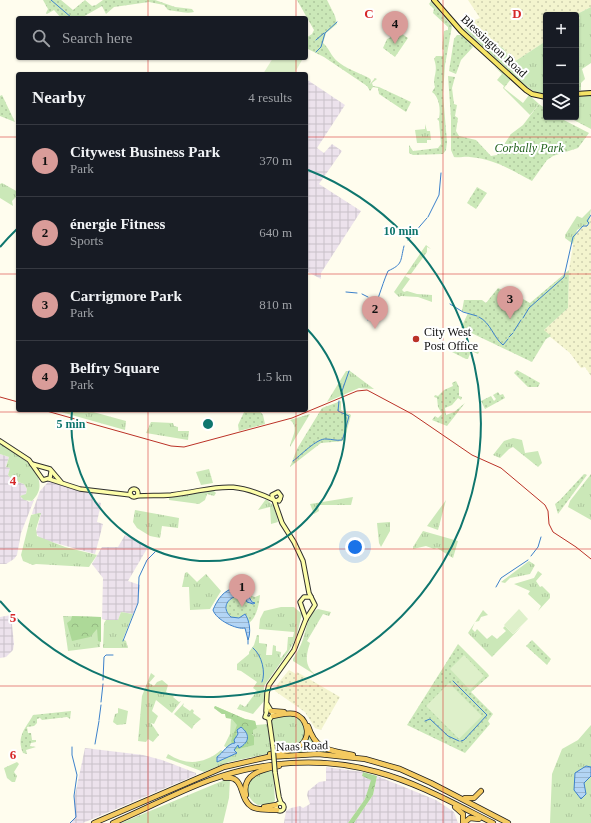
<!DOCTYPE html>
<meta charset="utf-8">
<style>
:root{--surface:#171b24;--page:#20242c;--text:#f1f3f6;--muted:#9ea1a6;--line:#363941;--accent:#d99c99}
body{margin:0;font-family:Georgia,serif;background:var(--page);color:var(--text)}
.controls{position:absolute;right:12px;top:12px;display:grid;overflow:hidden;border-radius:4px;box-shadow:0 1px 3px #0004}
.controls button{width:36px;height:36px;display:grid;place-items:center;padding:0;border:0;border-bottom:1px solid var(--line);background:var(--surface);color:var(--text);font:20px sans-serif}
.you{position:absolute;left:355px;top:547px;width:14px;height:14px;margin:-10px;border:3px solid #fff;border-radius:50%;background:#1a73e8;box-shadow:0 0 0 6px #1a73e833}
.badge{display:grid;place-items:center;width:26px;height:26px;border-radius:50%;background:var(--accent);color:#111;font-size:13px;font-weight:700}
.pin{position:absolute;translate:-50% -33px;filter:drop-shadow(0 1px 2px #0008)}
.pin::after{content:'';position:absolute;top:21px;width:14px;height:12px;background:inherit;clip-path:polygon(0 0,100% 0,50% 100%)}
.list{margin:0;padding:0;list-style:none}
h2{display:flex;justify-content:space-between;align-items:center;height:52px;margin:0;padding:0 16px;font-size:17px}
h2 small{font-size:13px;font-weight:400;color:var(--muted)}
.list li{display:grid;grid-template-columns:26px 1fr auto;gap:12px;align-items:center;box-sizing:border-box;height:72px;padding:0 16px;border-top:1px solid var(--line)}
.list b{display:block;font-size:15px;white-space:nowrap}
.list p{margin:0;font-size:13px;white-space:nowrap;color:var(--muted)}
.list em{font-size:13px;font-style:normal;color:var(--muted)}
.icon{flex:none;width:22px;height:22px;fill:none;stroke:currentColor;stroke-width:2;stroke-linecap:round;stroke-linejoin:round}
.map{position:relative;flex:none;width:591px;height:823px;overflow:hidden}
.search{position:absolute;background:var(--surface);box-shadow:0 1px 3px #0004;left:16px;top:16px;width:292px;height:44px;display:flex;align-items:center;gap:10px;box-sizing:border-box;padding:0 14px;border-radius:4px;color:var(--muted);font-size:15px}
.panel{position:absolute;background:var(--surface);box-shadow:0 1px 3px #0004;left:16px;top:72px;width:292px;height:340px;border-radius:4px}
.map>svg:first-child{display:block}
.industrial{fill:url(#industrial-grid)}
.farmland{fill:url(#farmland-dots)}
.grass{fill:url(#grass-tufts)}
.forest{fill:url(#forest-crowns)}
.park{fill:url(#park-dots)}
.pitch{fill:#def0ca}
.water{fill:url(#water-rules);stroke:#3c81cb}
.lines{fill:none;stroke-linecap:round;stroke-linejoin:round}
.stream{stroke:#3c81cb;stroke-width:1}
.secondary-casing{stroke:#2f2f2f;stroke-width:5.5}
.primary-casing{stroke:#1e1e1e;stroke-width:6}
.trunk-casing{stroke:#1e1e1e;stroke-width:6}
.secondary{stroke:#fdfeaa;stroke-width:3.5}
.primary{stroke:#f6e466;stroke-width:4}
.trunk{stroke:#f4ca60;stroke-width:4.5}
.tram{stroke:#bb3227;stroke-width:1}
.secondary-bridge-casing{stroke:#2f2f2f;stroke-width:5.5;stroke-linecap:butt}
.secondary-bridge{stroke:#fdfeaa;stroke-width:3.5}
.grid{fill:none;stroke:#d62828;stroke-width:1;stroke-opacity:0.55}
.ring{fill:none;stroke:#0f766e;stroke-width:2}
.poi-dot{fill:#bb3227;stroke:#fff;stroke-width:1.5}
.labels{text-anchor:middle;stroke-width:4;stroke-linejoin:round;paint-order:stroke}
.street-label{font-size:12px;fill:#0d0d0d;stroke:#fff}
.park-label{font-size:12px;font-style:italic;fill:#25641f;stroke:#fff}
.poi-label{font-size:12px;fill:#0d0d0d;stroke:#fff;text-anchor:start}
.grid-label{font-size:13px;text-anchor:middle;font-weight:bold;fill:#d62828;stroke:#fff;stroke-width:4;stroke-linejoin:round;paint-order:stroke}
.centre{fill:#0f766e;stroke:#fff;stroke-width:2}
.ring-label{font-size:12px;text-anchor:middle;font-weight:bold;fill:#0f766e;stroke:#fff;stroke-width:4;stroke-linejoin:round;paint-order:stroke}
</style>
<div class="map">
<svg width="591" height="823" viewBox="0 0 591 823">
<defs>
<pattern id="industrial-grid" width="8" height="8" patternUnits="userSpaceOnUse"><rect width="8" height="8" fill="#ece2ec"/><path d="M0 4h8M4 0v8" fill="none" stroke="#c9c1c9"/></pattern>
<pattern id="farmland-dots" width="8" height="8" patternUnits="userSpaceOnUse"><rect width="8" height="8" fill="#f3f4ce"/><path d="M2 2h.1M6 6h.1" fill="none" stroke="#cfd0b0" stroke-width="1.8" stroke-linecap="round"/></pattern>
<pattern id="grass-tufts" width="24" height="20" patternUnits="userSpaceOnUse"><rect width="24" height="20" fill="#cbe8b8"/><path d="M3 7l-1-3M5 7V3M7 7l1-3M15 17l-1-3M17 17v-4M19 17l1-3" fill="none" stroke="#adc69d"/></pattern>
<pattern id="forest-crowns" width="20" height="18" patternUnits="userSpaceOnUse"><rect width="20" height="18" fill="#add998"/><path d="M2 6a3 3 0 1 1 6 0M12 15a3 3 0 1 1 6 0" fill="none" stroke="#94b982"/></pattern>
<pattern id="park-dots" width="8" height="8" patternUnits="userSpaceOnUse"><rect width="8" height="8" fill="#cbe8b8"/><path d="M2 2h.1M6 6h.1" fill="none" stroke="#adc69d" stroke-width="1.8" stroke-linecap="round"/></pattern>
<pattern id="water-rules" width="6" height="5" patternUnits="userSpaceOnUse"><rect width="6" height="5" fill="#b3d5f5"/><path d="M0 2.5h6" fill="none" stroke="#99b6d1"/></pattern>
</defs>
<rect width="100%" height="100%" fill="#fffdee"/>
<g class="industrial">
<polygon points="306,79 345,105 317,148 324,153 332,144 342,151 319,184 361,211 321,273 321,279 306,271"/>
<polygon points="0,454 9,457 6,466 10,468 8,475 12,480 24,484 27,489 26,495 20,496 29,502 34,500 21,533 17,555 14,559 6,564 0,564"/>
<polygon points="53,480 93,492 93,501 101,503 97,522 103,524 95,554 41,539 36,533 41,514 32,514 33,510 40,491 48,482"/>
<polygon points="125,535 148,547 128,581 140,585 138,603 133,614 121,612 118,620 106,620 102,619 103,578 92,564 102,547 118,547"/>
<polygon points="11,615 14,644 13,650 6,657 0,658 0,617"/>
<polygon points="85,748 143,755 162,760 196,773 196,775 83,823 71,823 75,817 74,800"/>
<polygon points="326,767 363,772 362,776 372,779 365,799 348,823 284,823 286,811 291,808 300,806 303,808 310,804 307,795 308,791 319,782 326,781"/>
<polygon points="377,776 436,800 454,812 458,823 354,823 373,795"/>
</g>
<g class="farmland">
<polygon points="468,0 591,0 591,7 577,14 580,18 576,21 576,15 546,15 546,41 514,62 503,48 480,35 468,25 472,21 480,18"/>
<polygon points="591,215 591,376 585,367 581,368 570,353 543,331 568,308 569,270 575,233 589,223"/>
<polygon points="289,670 296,674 297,672 340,697 321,730 315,728 305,712 275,691 276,686"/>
</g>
<g class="grass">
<polygon points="591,7 591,63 582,69 585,79 581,83 581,90 576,91 576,84 578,83 576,80 576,21 580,18 577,14"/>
<polygon points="468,25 480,35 503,48 514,62 546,41 546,93 536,93 522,83 464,29"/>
<polygon points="494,66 511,79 504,88 523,103 529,95 539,104 530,115 503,88 504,86 497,80 502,74"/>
<polygon points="591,95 591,129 568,117 576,117 576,96"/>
<polygon points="425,124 427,131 430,131 431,140 427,140 427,143 417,143 415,130 425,129"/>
<polygon points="2,183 18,192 18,195 12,201 13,206 0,198 0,184"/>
<polygon points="591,209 589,223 577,230 573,244 565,238 565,235 577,216 582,218"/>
<polygon points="426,245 431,249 427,247 427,252 411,274 407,274 405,276 410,279 402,290 404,292 407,291 417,294 432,295 432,302 418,297 401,296 399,297 394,292"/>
<polygon points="346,371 350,371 374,389 359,388 327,402"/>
<polygon points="54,410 86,410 126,421 125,430"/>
<path d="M310,414L290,447C291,438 300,428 290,420Z"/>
<polygon points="151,422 173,423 174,426 178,427 178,431 189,431 188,440 146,433"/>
<polygon points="513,438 522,440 525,453 538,451 542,463 538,467 513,447 509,449 500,458 493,455 504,441"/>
<path d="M0,443C18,452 56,479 32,501L24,500L20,496L26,494L27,489L24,484L12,480L8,475L10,468L6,467L9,457L0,454Z"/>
<polygon points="209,469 213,483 201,485 196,472"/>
<polygon points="591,474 591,520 568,507 570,501"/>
<polygon points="213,490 216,493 214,496 207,494 205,500 199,504 169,500 169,498"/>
<polygon points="353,497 351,505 318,505 319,511 314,514 310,504"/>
<polygon points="266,499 274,506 278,522 271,524 270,507 258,510"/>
<polygon points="446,500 438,530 427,526"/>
<polygon points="135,510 179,518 178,528 162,526 160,538 150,536 137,528 133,522"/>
<polygon points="39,513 41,513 36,529 37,536 65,547 97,555 89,567 36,564 33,565 23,561 21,555 31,515"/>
<polygon points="390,522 390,531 381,547 379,543 377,523"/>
<polygon points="423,531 458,541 453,558 437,548 434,549 426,546 413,549 413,547"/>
<polygon points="529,561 535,565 530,574 510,578 505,583 501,582"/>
<polygon points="538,571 542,574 536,581 540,587 542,586 550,594 550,598 538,611 541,606 528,594 530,591 514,584 534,578"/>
<polygon points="187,572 197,582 206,574 221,591 210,609 190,610 189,587 182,587 185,573"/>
<polygon points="281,607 294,607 302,614 296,638 289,651 264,686 265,700 253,714 237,709 240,704 245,707 257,691 253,688 257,682 241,671 237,670 237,664 249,654 249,652 254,645 257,635 259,635 259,643 267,644 266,655 272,655 273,645 276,646 276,651 281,652 280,657 281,658 287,650 288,637 293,637 294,632 259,629 260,619 264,611"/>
<path d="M318,609L331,612L329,616L323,614L307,641L310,643C305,658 305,667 317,676L293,661V659C297,652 301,646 303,639C307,629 307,613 318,609Z"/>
<polygon points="483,610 488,615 481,617 479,621 475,622 472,629 475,632 477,629 487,639 492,635 497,639 506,631 503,628 505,626 513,634 521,627 492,657 468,633"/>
<polygon points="121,612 133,614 123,639 126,641 128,648 103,648 104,623 106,620 118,620"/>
<polygon points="63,616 101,617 100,647 68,651"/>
<polygon points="151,673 155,676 149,683 154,686 157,682 162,680 168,685 166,692 170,695 171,694 174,696 173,697 179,702 181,701 172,713 156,700 152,711 158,716 154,724 151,723 159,735 153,742 148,739 146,742 138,741 142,696"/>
<polygon points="184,703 183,706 190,711 192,709 194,711 193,713 201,719 194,725 192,729 174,714"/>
<path d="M215,706L245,719L255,721L256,725L268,724L271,753L229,762L204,772L166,758L168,754C186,766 205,764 221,750L224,752L227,748L224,746L230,734L231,718H226L225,714H222L214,708Z"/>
<polygon points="118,708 128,711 126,724 117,725 113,722 115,714 118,713"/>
<path d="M277,715L297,716L305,727C304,748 294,747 276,752C274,742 265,722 277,715Z"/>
<polygon points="591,725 591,823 550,823 552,774 562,749 578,740"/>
<polygon points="308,732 311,737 332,753 285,753 299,747"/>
<polygon points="17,762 19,764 14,772 17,776 15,782 12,782 7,778 4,768"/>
<path d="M273,770L275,801L271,804L258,805C245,798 243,782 257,774C261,772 268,771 273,770Z"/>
<polygon points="227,779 230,779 229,798 223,823 121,823"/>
</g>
<g class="forest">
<polygon points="72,616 101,617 101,642 98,641 97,629 90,637 72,641 67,623 71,620"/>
<polygon points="215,706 245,719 255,721 257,728 253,730 253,734 251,734 254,736 254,745 234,750 238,745 239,748 245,743 248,735 241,727 237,730 235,743 232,744 231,741 237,725 232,719 226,718 225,714 222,714 214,708"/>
<polygon points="363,772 377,776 373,795 354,823 348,823 365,799 371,780 362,776"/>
</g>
<g class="park">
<path d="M43,0H61L73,10L85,0L92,6L96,5L103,0H155L175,7L192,9L194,12C186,14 176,11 168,10L164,5L149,2L114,7L106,14L102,6L81,18H61L54,10L47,14L46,13L48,9Z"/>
<path d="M297,0H327L335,16L337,24L326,33L323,43C329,48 331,56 337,61C345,68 359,73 369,78L371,80L370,84L375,78L377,79L372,83L373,86L379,87L411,102L406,112L379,94L378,88L373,87L370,91L367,86L324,57L306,48V38L312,34L314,30Z"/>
<path d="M431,1L452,26L445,65L443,94L447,142L446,150L443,154L413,155L409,153V145L413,151L438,148L441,144L439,121L437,119L439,118C441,110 439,96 432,92L435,87C432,76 439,73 434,59L436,56H443L444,50L442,49L444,31L448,30V27L433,13L434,9L429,4Z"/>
<polygon points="395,29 408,38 395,57 383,48 387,39 393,36 396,31"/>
<polygon points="457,35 462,35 473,47 461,60 456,74 449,71 454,39"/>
<path d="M448,76L455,77L452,88L454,104L457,105L455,116L458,118L456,131L459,136L476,140L491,156L497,155L511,134L523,125L539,104L546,109V117H558L589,133L578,148L553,156L547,160L532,181C512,170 494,159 470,157C465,156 460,158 454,157L451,150V118Z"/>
<polygon points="2,95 15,122 0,116 0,96"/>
<polygon points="477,187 487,193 476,209 467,203"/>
<polygon points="569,270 568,308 544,330 551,336 546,339 532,362 461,328 468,313 462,311 464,300 482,300 486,303 498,288 525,300 530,303"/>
<polygon points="455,341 479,352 478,354 471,351 468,359 466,359 450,351"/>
<polygon points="517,370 540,383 538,387 528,387 514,373"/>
<polygon points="456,381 459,387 459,396 462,397 461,400 458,398 452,405 445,408 446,415 454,412 465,403 447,426 432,420 435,416 438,418 442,414 438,407 437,398 434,397 435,395 438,396 444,390 453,386 452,383"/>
<polygon points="498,392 500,395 503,394 505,398 485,409 481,401 491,396 494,401 496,399 493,395"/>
<polygon points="341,401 341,410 351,415 344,441 321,443 290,467 297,449 322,408"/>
<polygon points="245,410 259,410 263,415 265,424 239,431 238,425"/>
<polygon points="584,474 587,475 558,514 555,504 560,500"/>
<path d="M234,592L242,593L250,604L253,602L249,595L255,597L260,595C259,604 257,617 249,623L245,614C239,620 232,619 227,613L226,605Z"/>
<polygon points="532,640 551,659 547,665 526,646"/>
<polygon points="458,644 488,674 489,676 471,692 493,714 488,721 490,724 465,753 407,725"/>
<path d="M71,711L70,719L67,717L42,720L40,718L37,719V723L34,726L27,727L28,733H31L32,740H36V742L31,743L30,746L36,747L26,750L27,754L23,753C16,736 26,728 33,715Z"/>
</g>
<g class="pitch">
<polygon points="273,58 299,58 302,60 294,74 263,74"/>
<polygon points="519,609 528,619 513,634 504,625"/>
<polygon points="464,655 484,676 470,690 450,669"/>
<polygon points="449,683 482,716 459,739 426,706"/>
</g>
<g class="water">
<path d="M236,588L245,590L252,602L255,603L253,604L247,602L242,593L234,592V597C225,601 223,610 231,617L239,618L245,614C250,621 251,633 248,640L245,628C237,630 216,620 213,610C217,600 224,589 236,588Z"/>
<path d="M241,727C250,734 250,742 239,748L238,745L234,750L237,753L217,762V757C223,753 228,743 235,743L234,740L238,734L237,730Z"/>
<polygon points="586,766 591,767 591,776 584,783 586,794 581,799 574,790 575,773"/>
</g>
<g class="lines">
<g class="stream">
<polyline points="51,0 72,18"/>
<polyline points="316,40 324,33"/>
<polyline points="316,52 321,47 325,33 337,22"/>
<polyline points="428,217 439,195 441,173"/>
<polyline points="408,240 427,218"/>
<polyline points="346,292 357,293"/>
<polyline points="362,294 368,297"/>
<polyline points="450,304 463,312 477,316"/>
<path d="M479,317C491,323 493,337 503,345L508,339"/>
<polyline points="523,318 529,308 564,277 573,237 583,226 587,226 589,223 587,221 591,215"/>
<path d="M368,320C377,306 381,287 388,271C403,264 400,262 404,246"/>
<polyline points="514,331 521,320"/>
<polyline points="509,337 513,333"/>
<polyline points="341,394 349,371"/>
<path d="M293,461C300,456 317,438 326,439C332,439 336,441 342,440L343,438L349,416L338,411L339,401"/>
<polyline points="531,556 538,547 541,537"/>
<polyline points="496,587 501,578 528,560"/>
<polyline points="123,641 138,603 139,577 147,560 155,552"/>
<polyline points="248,644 248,640"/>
<path d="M253,648C262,655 266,673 262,682"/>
<polyline points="103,680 104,657 106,655 113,655"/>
<polyline points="453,681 487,715 464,740 461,741"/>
<polyline points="101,702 103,684"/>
<polyline points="99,720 101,705"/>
<polyline points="425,721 430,719 448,736 459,741"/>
<polyline points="95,744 99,721"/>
<polyline points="70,823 76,817 74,796 77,775 72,755 72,747"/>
</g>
<defs>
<g id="secondary">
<polyline points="0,441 29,460 43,480 50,478 51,472"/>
<polyline points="32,464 50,469 61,482"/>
<polyline points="49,479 80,489 131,495"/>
<circle cx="134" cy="493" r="4"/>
<path d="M137,496C148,495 159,496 171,495C219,489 228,478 276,501L280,499"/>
<polyline points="273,499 272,495 278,492 281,496 279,501"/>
<polyline points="306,619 300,602 304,597 311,597"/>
<polyline points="266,711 267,693 269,685 294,650 306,619 315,605 309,593 303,561 294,542 282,523 274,500"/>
<polyline points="267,711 265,717 270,719 273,714 267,704"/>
<polyline points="269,719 273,747"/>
<polyline points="275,772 279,797 281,803"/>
<circle cx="280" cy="807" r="4"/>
</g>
<g id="primary">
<polyline points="434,0 461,31 526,90 532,94 546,97"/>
<polyline points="576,94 591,93"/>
</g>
<g id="trunk">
<polyline points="271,711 284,712"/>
<path d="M308,726C316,751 329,750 353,755"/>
<path d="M270,754C281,752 295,751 303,743C311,733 306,718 295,714C288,712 280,715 273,716"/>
<path d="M225,778C246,775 238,799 252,807C260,811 269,809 277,810"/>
<path d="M246,795C241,774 263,769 279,766"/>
<polyline points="465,798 474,798 481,791"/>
<polyline points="264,807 276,805"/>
<polyline points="455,807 463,814 463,823"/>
<polyline points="94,823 224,767 268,757 318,754 365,759 400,769 431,783 508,823"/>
<path d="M113,823C146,809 177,792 210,780C263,761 322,756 377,772C418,783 455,804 493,823"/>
<polyline points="464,823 470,818 479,819"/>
</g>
</defs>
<use href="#secondary" class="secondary-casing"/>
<use href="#primary" class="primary-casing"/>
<use href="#trunk" class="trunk-casing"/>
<use href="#secondary" class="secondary"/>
<use href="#primary" class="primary"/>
<use href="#trunk" class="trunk"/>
<g class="tram">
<polyline points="0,397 18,402"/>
<polyline points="43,410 171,446 184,447 292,418 357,391 367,390 412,414 472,455 501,468 545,505 548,511 549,524 553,532 576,547 591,559"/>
</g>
<defs>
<polyline id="secondary-bridge" points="273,747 275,772"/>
</defs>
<use href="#secondary-bridge" class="secondary-bridge-casing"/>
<use href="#secondary-bridge" class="secondary-bridge"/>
</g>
<path class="grid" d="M148,0V18M296,0V18M443,0V823M148,58V74M296,58V74M0,137H18M306,137H591M0,274H18M306,274H591M148,410V823M296,410V823M0,412H591M0,549H591M0,686H591"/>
<g class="ring">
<path d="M307 329A137 137 0 1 1 72 411"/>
<path d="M0 247A273 273 0 0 1 17 229M308 170A273 273 0 1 1 0 601"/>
</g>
<circle class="poi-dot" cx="416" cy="339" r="4"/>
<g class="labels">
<g class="street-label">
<text transform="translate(494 46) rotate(43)" y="4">Blessington Road</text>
<text transform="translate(302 746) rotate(-2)" y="4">Naas Road</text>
</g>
<g class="park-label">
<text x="529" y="152">Corbally Park</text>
</g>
<g class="poi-label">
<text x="424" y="336">City West<tspan x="424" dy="14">Post Office</tspan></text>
</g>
</g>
<g class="grid-label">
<text x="369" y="18">C</text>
<text x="517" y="18">D</text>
<text x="13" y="485">4</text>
<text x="13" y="622">5</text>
<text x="13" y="759">6</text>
</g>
<circle cx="208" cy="424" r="6" class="centre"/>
<g class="ring-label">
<text x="401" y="235">10 min</text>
<text x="71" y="428">5 min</text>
</g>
</svg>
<div class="controls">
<button>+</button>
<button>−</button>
<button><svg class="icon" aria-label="layers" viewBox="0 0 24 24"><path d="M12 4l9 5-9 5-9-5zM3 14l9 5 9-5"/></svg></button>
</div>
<div class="you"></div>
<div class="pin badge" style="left:242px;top:607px">1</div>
<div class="pin badge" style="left:375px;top:329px">2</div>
<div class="pin badge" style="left:510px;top:319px">3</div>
<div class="pin badge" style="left:395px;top:44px">4</div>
<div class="search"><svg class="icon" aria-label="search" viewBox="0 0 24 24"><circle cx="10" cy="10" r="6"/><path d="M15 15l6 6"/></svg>Search here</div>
<section class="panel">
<h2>Nearby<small>4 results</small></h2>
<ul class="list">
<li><span class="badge">1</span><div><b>Citywest Business Park</b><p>Park</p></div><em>370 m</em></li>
<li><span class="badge">2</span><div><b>énergie Fitness</b><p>Sports</p></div><em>640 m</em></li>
<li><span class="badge">3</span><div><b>Carrigmore Park</b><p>Park</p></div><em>810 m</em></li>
<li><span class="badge">4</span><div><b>Belfry Square</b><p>Park</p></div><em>1.5 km</em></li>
</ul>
</section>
</div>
